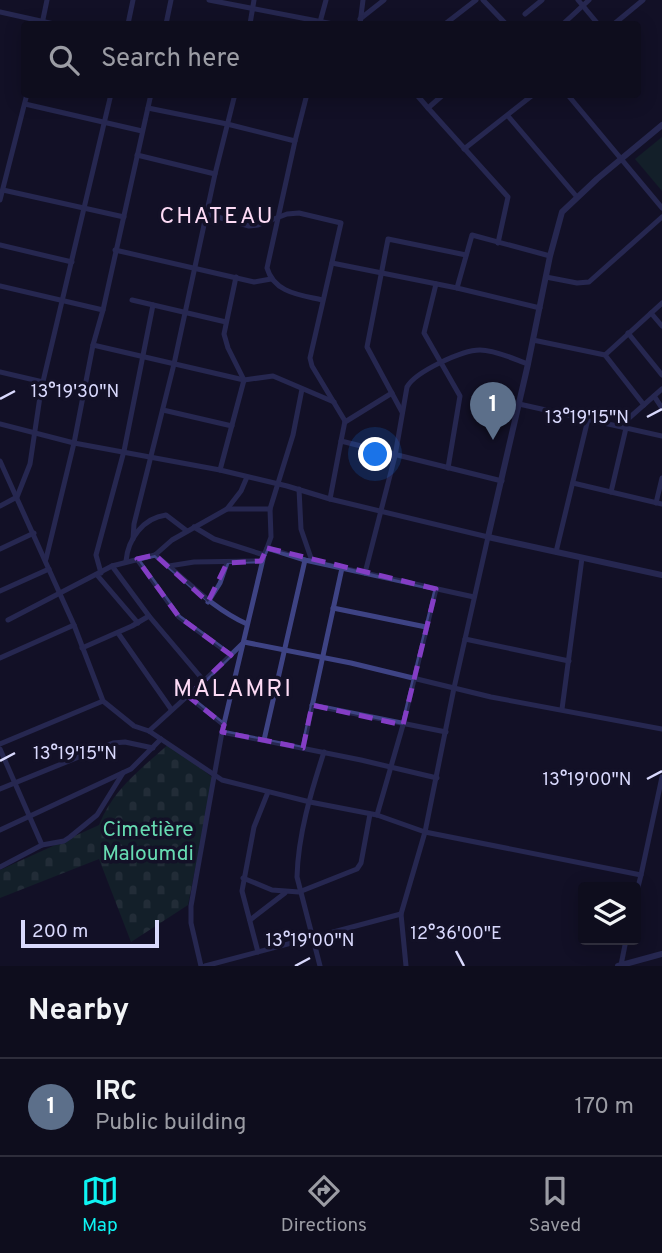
<!DOCTYPE html>
<meta charset="utf-8">
<style>
:root{--surface:#0e0d1d;--page:#1c1b2a;--text:#f1f3f6;--muted:#9b9ca4;--line:#2e2d3b;--accent:#0ef4f3}
body{margin:0;font-family:Overpass,sans-serif;background:var(--page);color:var(--text)}
.controls{position:absolute;right:21px;bottom:21px;display:grid;overflow:hidden;border-radius:7px;box-shadow:0 4px 18px #0003}
.controls button{width:63px;height:63px;display:grid;place-items:center;padding:0;border:0;border-bottom:2px solid var(--line);background:var(--surface);color:var(--text);font:35px sans-serif}
.scale{position:absolute;left:21px;bottom:18px;width:138px;box-sizing:border-box;padding-left:7px;border:4px solid #d9d9fd;border-top:0;font-size:19px;line-height:24px;white-space:nowrap;color:#d9d9fd;-webkit-text-stroke:5px #131127;paint-order:stroke}
.you{position:absolute;left:376px;top:455px;width:24px;height:24px;margin:-18px;border:5px solid #fff;border-radius:50%;background:#1a73e8;box-shadow:0 0 0 10px #1a73e833}
.badge{display:grid;place-items:center;width:46px;height:46px;border-radius:50%;background:var(--accent);color:#fff;font-size:23px;font-weight:700}
.pin{position:absolute;translate:-50% -58px;filter:drop-shadow(0 2px 4px #0008)}
.pin::after{content:'';position:absolute;top:37px;width:24px;height:21px;background:inherit;clip-path:polygon(0 0,100% 0,50% 100%)}
.list{margin:0;padding:0;list-style:none}
h2{display:flex;justify-content:space-between;align-items:center;height:91px;margin:0;padding:0 28px;font-size:30px}
h2 small{font-size:23px;font-weight:400;color:var(--muted)}
.list li{display:grid;grid-template-columns:46px 1fr auto;gap:21px;align-items:center;box-sizing:border-box;height:98px;padding:0 28px;border-top:2px solid var(--line)}
.list b{display:block;font-size:26px;white-space:nowrap}
.list p{margin:0;font-size:23px;white-space:nowrap;color:var(--muted)}
.list em{font-size:23px;font-style:normal;color:var(--muted)}
.icon{flex:none;width:38px;height:38px;fill:none;stroke:currentColor;stroke-width:2;stroke-linecap:round;stroke-linejoin:round}
.map{position:relative;flex:none;width:662px;height:966px;overflow:hidden}
.search{position:absolute;background:var(--surface);box-shadow:0 4px 18px #0003;left:21px;right:21px;top:21px;height:77px;display:flex;align-items:center;gap:18px;box-sizing:border-box;padding:0 24px;border-radius:7px;color:var(--muted);font-size:26px}
.sheet{height:189px;background:var(--surface)}
nav{display:flex;justify-content:space-around;align-items:center;box-sizing:border-box;height:98px;border-top:2px solid var(--line);background:var(--surface);font-size:19px;color:var(--muted)}
nav a{display:grid;justify-items:center;gap:4px}
nav .on{color:var(--accent)}
.map>svg:first-child{display:block}
.cemetery{fill:url(#cemetery-stones)}
.green{fill:#14312d}
.lines{fill:none;stroke-linecap:round;stroke-linejoin:round}
.minor{stroke:#3e4384;stroke-width:5}
.tertiary{stroke:#3e4384;stroke-width:6}
.marked{fill:none;stroke:#843dc5;stroke-width:5;stroke-dasharray:14 9;stroke-linejoin:round}
.ticks{fill:none;stroke:#d9d9fd;stroke-width:2.5}
.labels{text-anchor:middle;stroke-width:7;stroke-linejoin:round;paint-order:stroke}
.park-label{font-size:21px;fill:#67dbb2;stroke:#131127}
.neighbourhood-label{font-size:23px;letter-spacing:2px;fill:#fddbf5;stroke:#131127}
.quarter-label{font-size:24px;letter-spacing:2px;fill:#fddbf5;stroke:#131127}
.ticks-label{font-size:18px;text-anchor:middle;fill:#d9d9fd;stroke:#131127;stroke-width:7;stroke-linejoin:round;paint-order:stroke}
</style>
<div class="map">
<svg width="662" height="966" viewBox="0 0 662 966">
<defs>
<pattern id="cemetery-stones" width="16" height="16" patternUnits="userSpaceOnUse" patternTransform="scale(1.75)"><rect width="16" height="16" fill="#14312d"/><path d="M2 7V4a2 2 0 0 1 4 0v3zM10 15v-3a2 2 0 0 1 4 0v3z" fill="#364e4c"/></pattern>
</defs>
<rect width="100%" height="100%" fill="#131127"/>
<path class="cemetery" d="M170,743L213,778L188,905L131,942L99,859L0,898V870L99,825C113,789 142,768 170,743Z"/>
<polygon class="green" points="662,137 662,191 635,159"/>
<g class="lines">
<g class="minor">
<polyline points="209,0 333,24"/>
<polyline points="483,0 506,24"/>
<polyline points="578,0 598,24"/>
<polyline points="0,12 54,24"/>
<polyline points="525,14 542,0"/>
<polyline points="360,19 384,0"/>
<polyline points="320,22 326,0"/>
<polyline points="42,24 47,0"/>
<polyline points="128,24 133,0"/>
<polyline points="166,24 171,0"/>
<polyline points="250,24 254,0"/>
<polyline points="360,24 363,0"/>
<polyline points="445,24 476,0"/>
<polyline points="563,24 589,0"/>
<polyline points="614,24 643,0"/>
<path d="M307,94L295,141L267,268C274,293 301,295 322,300"/>
<polyline points="416,94 428,108"/>
<polyline points="444,94 428,108 508,197 498,243"/>
<polyline points="567,94 662,208"/>
<polyline points="25,104 142,131"/>
<polyline points="148,108 227,124 295,141"/>
<polyline points="508,116 577,197"/>
<polyline points="464,149 534,94"/>
<polyline points="137,155 215,174"/>
<polyline points="3,190 124,217"/>
<polyline points="0,200 27,94"/>
<polyline points="207,214 249,226 258,225 287,214 299,213 341,223 310,358 312,366 345,421 341,441 502,481"/>
<polyline points="0,245 72,262"/>
<polyline points="115,250 254,282 271,279"/>
<polyline points="332,263 457,288"/>
<polyline points="546,277 577,283 589,282 662,217"/>
<polyline points="436,284 424,333 460,396 448,468"/>
<polyline points="0,286 103,310"/>
<polyline points="132,300 226,322"/>
<polyline points="540,308 457,288 472,235 550,256"/>
<polyline points="651,313 662,326"/>
<polyline points="628,333 662,375"/>
<polyline points="533,340 605,355 644,405"/>
<polyline points="93,345 244,380 273,376 334,402"/>
<polyline points="605,355 662,303"/>
<polyline points="0,372 43,382"/>
<polyline points="654,396 662,408"/>
<polyline points="519,404 662,436"/>
<polyline points="163,410 232,426"/>
<polyline points="402,412 367,347 388,239 466,255"/>
<polyline points="345,422 392,393"/>
<polyline points="0,424 74,443 220,470 287,486 330,499 488,537 454,688 425,832 401,914 406,966"/>
<polyline points="620,426 662,389"/>
<polyline points="0,461 74,625 103,701 134,726 149,731 222,780 310,802 377,815 425,832 641,875 636,895"/>
<polyline points="220,470 244,380 228,348 224,334 236,277"/>
<polyline points="573,483 662,504"/>
<polyline points="299,489 301,529 312,561"/>
<polyline points="611,492 626,428"/>
<polyline points="330,499 341,441"/>
<polyline points="656,503 662,478"/>
<polyline points="0,506 17,497 30,464 41,390 111,94"/>
<polyline points="227,509 270,509"/>
<polyline points="194,527 214,539 264,555 267,548 305,560 474,597"/>
<polyline points="133,539 134,524 174,364 215,174 235,94"/>
<polyline points="267,548 271,537 270,509 293,435 302,389"/>
<polyline points="0,549 34,533"/>
<polyline points="556,552 588,419"/>
<path d="M155,555C186,579 210,607 247,624"/>
<polyline points="46,559 74,443 93,345 103,310 151,94"/>
<polyline points="137,559 179,617 231,655"/>
<path d="M126,561C128,539 143,518 166,515L187,531"/>
<polyline points="112,566 149,616 204,681"/>
<polyline points="169,566 194,562 262,561"/>
<polyline points="101,573 96,555 124,451 153,305"/>
<path d="M365,573L395,456L407,387C415,372 462,350 480,350C495,350 514,359 528,364"/>
<polyline points="97,575 138,623"/>
<polyline points="0,591 49,569"/>
<polyline points="208,602 220,583 227,563"/>
<polyline points="333,608 426,627"/>
<polyline points="8,620 112,566 155,555 172,540 227,509 241,491 247,477"/>
<polyline points="118,633 171,709"/>
<polyline points="465,639 569,661"/>
<polyline points="244,642 351,663 491,697 662,729"/>
<polyline points="82,648 132,626 149,616"/>
<polyline points="0,658 74,625"/>
<polyline points="188,696 224,725"/>
<polyline points="312,705 446,732"/>
<polyline points="562,709 582,558"/>
<polyline points="149,731 204,681 242,644"/>
<polyline points="222,732 361,760 437,778"/>
<polyline points="264,740 305,560"/>
<polyline points="0,744 103,701"/>
<polyline points="303,748 342,568"/>
<polyline points="0,749 42,845"/>
<polyline points="0,789 113,743 125,742 153,748"/>
<polyline points="377,815 403,725 436,589"/>
<polyline points="0,830 131,769 161,739"/>
<polyline points="0,867 42,845 64,841 70,837 97,815 123,773"/>
<polyline points="641,875 662,777"/>
<polyline points="243,878 272,890 299,892 357,869 361,863 370,814"/>
<polyline points="250,920 285,893"/>
<polyline points="258,952 242,891 254,827 268,792"/>
<polyline points="621,965 626,940"/>
<polyline points="201,966 191,923 191,906 222,732 264,555"/>
<polyline points="205,966 401,914"/>
<path d="M320,966L297,877C298,835 311,792 324,752"/>
</g>
<g class="tertiary">
<polyline points="662,125 597,179 562,212 550,256 528,364 488,537 662,575"/>
<polyline points="618,966 662,954"/>
</g>
</g>
<path d="M0 0H662V966H0ZM267,548L436,589L403,725L312,705L303,748L222,732L224,725L188,696L231,655L179,617L137,559L155,555L208,602L227,563L261,561Z" fill="#131127" fill-opacity=".55" fill-rule="evenodd"/>
<path class="marked" d="M267,548L436,589L403,725L312,705L303,748L222,732L224,725L188,696L231,655L179,617L137,559L155,555L208,602L227,563L261,561Z"/>
<path class="ticks" d="M0,399L15,391M647,417L662,409M0,761L15,753M647,779L662,771M456,951L464,966M295,966L310,958"/>
<g class="labels">
<g class="park-label">
<text x="148" y="836">Cimetière<tspan x="148" dy="24">Maloumdi</tspan></text>
</g>
<g class="neighbourhood-label">
<text x="217" y="223">CHATEAU</text>
</g>
<g class="quarter-label">
<text x="233" y="696">MALAMRI</text>
</g>
</g>
<g class="ticks-label">
<text x="75" y="397">13°19'30"N</text>
<text x="587" y="423">13°19'15"N</text>
<text x="75" y="759">13°19'15"N</text>
<text x="587" y="785">13°19'00"N</text>
<text x="456" y="939">12°36'00"E</text>
<text x="310" y="946">13°19'00"N</text>
</g>
</svg>
<div class="controls">
<button><svg class="icon" aria-label="layers" viewBox="0 0 24 24"><path d="M12 4l9 5-9 5-9-5zM3 14l9 5 9-5"/></svg></button>
</div>
<div class="scale">200 m</div>
<div class="you"></div>
<div class="pin badge" style="left:493px;top:440px;background:#5c6f8a">1</div>
<div class="search"><svg class="icon" aria-label="search" viewBox="0 0 24 24"><circle cx="10" cy="10" r="6"/><path d="M15 15l6 6"/></svg>Search here</div>
</div>
<section class="sheet">
<h2>Nearby<small></small></h2>
<ul class="list">
<li><span class="badge" style="background:#5c6f8a">1</span><div><b>IRC</b><p>Public building</p></div><em>170 m</em></li>
</ul>
</section>
<nav>
<a class="on"><svg class="icon" aria-label="map" viewBox="0 0 24 24"><path d="M3 6l6-2 6 2 6-2v14l-6 2-6-2-6 2zM9 4v14M15 6v14"/></svg>Map</a>
<a><svg class="icon" aria-label="directions" viewBox="0 0 24 24"><path d="M12 3l9 9-9 9-9-9zM9 14v-3h6M13 9l2 2-2 2"/></svg>Directions</a>
<a><svg class="icon" aria-label="saved" viewBox="0 0 24 24"><path d="M7 4h10v16l-5-4-5 4z"/></svg>Saved</a>
</nav>
